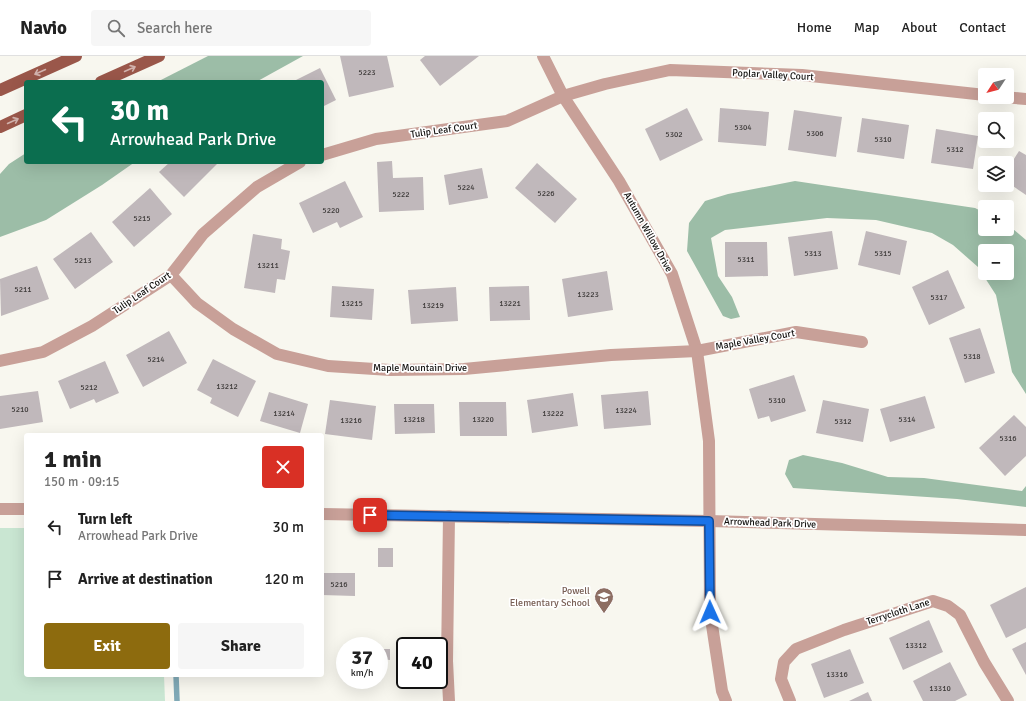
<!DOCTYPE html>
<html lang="en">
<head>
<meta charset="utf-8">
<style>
	body { margin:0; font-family:Signika,sans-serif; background:#f6f6f6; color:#222; height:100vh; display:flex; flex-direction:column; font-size:15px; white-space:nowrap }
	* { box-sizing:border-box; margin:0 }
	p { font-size:13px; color:#767676 }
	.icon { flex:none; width:22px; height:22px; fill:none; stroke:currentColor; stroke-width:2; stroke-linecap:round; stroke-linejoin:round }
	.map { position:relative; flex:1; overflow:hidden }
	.details { position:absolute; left:24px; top:377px; width:300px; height:244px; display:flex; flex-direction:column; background:#fff; border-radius:4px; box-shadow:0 4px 16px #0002 }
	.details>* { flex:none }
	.guide { position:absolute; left:24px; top:24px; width:300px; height:84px; border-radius:4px; box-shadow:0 4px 16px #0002; background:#0b6e4f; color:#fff; overflow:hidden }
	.needle { width:26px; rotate:234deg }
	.fabs { position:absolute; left:978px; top:12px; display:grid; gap:8px }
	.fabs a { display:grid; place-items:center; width:36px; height:36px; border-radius:4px; background:#fff; box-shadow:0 4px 16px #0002; font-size:20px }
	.speed { position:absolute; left:336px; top:581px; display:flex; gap:8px; font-size:20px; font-weight:700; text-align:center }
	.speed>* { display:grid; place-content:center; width:52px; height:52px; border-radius:50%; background:#fff; box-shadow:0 4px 16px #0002; line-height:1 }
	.speed small { font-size:10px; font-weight:400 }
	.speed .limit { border:2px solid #111; border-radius:6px; background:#fff; color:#111 }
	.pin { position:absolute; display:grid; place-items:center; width:34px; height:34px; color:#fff; margin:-17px; border-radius:8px; box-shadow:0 2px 6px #0006 }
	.me { position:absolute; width:44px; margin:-22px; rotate:359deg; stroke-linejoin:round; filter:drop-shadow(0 0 3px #0008) }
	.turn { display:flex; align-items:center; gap:14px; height:84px; padding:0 20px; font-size:18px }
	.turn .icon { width:52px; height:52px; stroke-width:2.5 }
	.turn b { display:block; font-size:28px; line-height:34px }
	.round { display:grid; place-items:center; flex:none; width:42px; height:42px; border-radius:4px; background:#f6f6f6 }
	.overview { display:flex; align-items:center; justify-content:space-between; height:68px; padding:0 20px }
	h1 { font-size:24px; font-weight:700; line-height:30px }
	.cta { display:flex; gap:8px; margin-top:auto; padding:8px 20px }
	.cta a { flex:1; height:46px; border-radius:4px; background:#8d6b0e; color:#fff; font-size:16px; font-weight:700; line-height:46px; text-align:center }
	.cta a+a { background:#f6f6f6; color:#222 }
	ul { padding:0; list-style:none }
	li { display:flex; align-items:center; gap:12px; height:52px; padding:0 20px }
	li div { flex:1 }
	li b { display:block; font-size:15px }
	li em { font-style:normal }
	header { display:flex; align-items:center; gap:24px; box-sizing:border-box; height:56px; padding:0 20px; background:#fff; border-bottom:1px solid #e0e0e0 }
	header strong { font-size:19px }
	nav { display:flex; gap:22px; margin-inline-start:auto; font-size:14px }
	.search { width:280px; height:36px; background:#f6f6f6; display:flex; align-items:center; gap:10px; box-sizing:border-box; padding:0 14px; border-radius:4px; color:#767676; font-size:15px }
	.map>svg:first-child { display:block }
</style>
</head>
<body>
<header>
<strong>Navio</strong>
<div class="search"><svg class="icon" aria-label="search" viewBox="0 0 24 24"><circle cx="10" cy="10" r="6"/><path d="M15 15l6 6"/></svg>Search here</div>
<nav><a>Home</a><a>Map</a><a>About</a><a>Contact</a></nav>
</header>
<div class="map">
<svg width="1026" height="645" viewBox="0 0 1026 645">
	<rect width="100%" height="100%" fill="#f8f7ef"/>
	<path fill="#c9e6d2" d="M0,472H26V619H164L165,645H0Z"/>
	<g fill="#9cbda7" fill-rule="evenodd">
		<path d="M208,0H303L256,26H157Z"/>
		<path d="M26,97V106H135L102,129L46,164L0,181V118L9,108Z"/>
		<path d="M795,125L975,152L985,157V173H1007V168L1026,184V338L1012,316L996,239L978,211L953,189L932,177L876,164L827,162L725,174L711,182L718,220L732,241L740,261L731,263L723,260L687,195L689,167L705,145L728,138ZM985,195H1007V217H985Z"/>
		<path d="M803,399L842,407L888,421L924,422L1022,435L1026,430V451L957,443L793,432L785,418L789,404Z"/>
	</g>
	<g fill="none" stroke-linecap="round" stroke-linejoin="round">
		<path stroke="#80a9b6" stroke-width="5.5" d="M176,619L177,645"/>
	</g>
	<g fill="#c0b8bb">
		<path d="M340,0H387L394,31L349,41Z"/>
		<path d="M425,0H479L440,30L420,4Z"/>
		<path d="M320,12L336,44L322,51V26H292Z"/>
		<path d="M687,52L703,84L660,105L645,73Z"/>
		<path d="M720,52L769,56L766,90L718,86Z"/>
		<path d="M794,54L842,61L836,101L788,94Z"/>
		<path d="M862,62L909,69L904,103L857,96Z"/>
		<path d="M936,73L978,80L973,113L931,107Z"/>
		<path d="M1019,95L1026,99V139L1007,126V114Z"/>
		<path d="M392,105L393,122L423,121L424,154L379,156L377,106Z"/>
		<path d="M170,106H216L217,108L184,141L159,116Z"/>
		<path d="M537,107L577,143L555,167L515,132Z"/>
		<path d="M482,112L488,142L449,149L444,119Z"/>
		<path d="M345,125L363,161L340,172L337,166L313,177L299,147Z"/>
		<path d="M150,132L172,158L134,191L112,166Z"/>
		<path d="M832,175L838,213L794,220L788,181Z"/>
		<path d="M866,175L907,185L900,219L858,209Z"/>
		<path d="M91,176L113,206L75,233L53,203Z"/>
		<path d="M253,178L282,183L281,193L290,195L285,224L277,223L275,237L244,232Z"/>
		<path d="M725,186H767L768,220L725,221Z"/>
		<path d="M37,210L49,243L1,260L0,223Z"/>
		<path d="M948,214L965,252L929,269L912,231Z"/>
		<path d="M607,215L613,254L568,261L562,223Z"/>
		<path d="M332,230L374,233L372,264L330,261Z"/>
		<path d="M529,230L530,264L490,265L489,231Z"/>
		<path d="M456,231L458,265L411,268L408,234Z"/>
		<path d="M980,272L995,317L965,327L949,282Z"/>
		<path d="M169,275L187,307L143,331L126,299Z"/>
		<path d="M213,303L256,325L238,361L210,347L212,342L197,334Z"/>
		<path d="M105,305L119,337L96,347L94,343L70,353L58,325Z"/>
		<path d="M794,319L806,355L771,366L769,360L758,363L749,333Z"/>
		<path d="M38,335L43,366L0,373V340Z"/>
		<path d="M648,335L651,369L604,373L601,339Z"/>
		<path d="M269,336L308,348L300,377L260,365Z"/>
		<path d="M573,337L578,370L532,377L527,344Z"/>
		<path d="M925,340L935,372L890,386L880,353Z"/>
		<path d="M330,344L376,350L372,384L325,378Z"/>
		<path d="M823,344L869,353L863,386L816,377Z"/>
		<path d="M459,346H506L507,380H460Z"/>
		<path d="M394,348H434L435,377L395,378Z"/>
		<path d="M1014,359L1026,371V400L1005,420L979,392Z"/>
		<rect x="378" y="492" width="15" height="19"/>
		<path d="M322,517H355V540L322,539Z"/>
		<path d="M1026,531V572L1006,582L990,549Z"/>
		<path d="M929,564L943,596L903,614L889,582Z"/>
		<path d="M1026,586V619L1012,593Z"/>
		<path d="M382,593H390V604L382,603Z"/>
		<path d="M850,593L864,627L824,642L811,608Z"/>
		<path d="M950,606L967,639L955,645H923L913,625Z"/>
		<path d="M868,636L872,645H849Z"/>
	</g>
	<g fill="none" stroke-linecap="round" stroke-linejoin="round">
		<g stroke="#c8a098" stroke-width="12">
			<path d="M543,0L563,40L619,125L672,218L697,295L709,385L710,556L722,635L726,645"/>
			<path d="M1003,41L1026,43"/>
			<path d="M322,99L376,83L507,65L563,40L605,28L670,14L802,19L985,39"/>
			<path d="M171,219L197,247L233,273L277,298L328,310L390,314L464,313L611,299L697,295L796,276L862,286"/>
			<path d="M0,305L43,296L92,270L171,219L203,178L257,131L300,106"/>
			<path d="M0,453H26"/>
			<path d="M322,458L709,465L1026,474"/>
			<path d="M449,645L447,605L449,460"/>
			<path d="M790,645L781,623L784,606L796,593L844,574L933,545L948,550L960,559L984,606L1008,645"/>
		</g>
		<g stroke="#9a574a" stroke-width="12">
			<path d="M101,26L159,0"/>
			<path d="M0,34L76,0"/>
			<path d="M0,71L26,59"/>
		</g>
	</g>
	<defs><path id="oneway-shaft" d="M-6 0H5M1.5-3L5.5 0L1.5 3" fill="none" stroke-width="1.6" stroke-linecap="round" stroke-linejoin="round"/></defs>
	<g stroke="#d2b3ae">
		<use href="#oneway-shaft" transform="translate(130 13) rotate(-24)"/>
		<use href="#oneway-shaft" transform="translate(40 16) rotate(156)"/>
		<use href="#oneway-shaft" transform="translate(13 65) rotate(-24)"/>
	</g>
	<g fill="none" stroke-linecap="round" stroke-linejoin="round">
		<g stroke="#114b97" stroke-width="10">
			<path id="route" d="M370,459L709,465L710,556"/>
		</g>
		<use href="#route" stroke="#1a73e8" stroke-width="7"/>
	</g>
	<defs>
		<g id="school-pin" transform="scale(1)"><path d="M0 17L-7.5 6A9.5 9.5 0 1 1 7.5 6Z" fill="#8d6e63" stroke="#fff"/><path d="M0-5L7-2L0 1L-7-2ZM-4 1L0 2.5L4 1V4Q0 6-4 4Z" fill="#fff"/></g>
	</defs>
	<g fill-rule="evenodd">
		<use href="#school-pin" x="604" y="541"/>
	</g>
	<g text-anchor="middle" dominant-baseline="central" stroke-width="3.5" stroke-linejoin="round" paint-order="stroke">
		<g font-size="8" fill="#3e3b3a">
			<text x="367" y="16">5223</text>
			<text x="743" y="71">5304</text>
			<text x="815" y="77">5306</text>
			<text x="674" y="78">5302</text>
			<text x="883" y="83">5310</text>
			<text x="955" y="93">5312</text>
			<text x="466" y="131">5224</text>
			<text x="546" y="137">5226</text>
			<text x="401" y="138">5222</text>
			<text x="331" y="154">5220</text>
			<text x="142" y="162">5215</text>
			<text x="813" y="197">5313</text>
			<text x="883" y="197">5315</text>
			<text x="746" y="203">5311</text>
			<text x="83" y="204">5213</text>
			<text x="268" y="209">13211</text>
			<text x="23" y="233">5211</text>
			<text x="588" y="238">13223</text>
			<text x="939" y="241">5317</text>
			<text x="352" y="247">13215</text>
			<text x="510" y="247">13221</text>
			<text x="433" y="249">13219</text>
			<text x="972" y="300">5318</text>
			<text x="156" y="303">5214</text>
			<text x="227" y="330">13212</text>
			<text x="89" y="331">5212</text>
			<text x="777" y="344">5310</text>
			<text x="20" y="353">5210</text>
			<text x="626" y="354">13224</text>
			<text x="284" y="357">13214</text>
			<text x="553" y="357">13222</text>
			<text x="414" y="363">13218</text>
			<text x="483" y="363">13220</text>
			<text x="907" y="363">5314</text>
			<text x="351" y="364">13216</text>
			<text x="843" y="365">5312</text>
			<text x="1008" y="382">5316</text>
			<text x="339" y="528">5216</text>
			<text x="916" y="589">13312</text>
			<text x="837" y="618">13316</text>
			<text x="940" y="632">13310</text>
		</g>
		<g font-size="10" fill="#12110f" stroke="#fff">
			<text transform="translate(773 19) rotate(3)">Poplar Valley Court</text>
			<text transform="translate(444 74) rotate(-8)">Tulip Leaf Court</text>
			<text transform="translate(648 176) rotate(61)">Autumn Willow Drive</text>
			<text transform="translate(142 237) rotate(-34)">Tulip Leaf Court</text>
			<text transform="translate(755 284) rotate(-10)">Maple Valley Court</text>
			<text x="420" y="312">Maple Mountain Drive</text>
			<text transform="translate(770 467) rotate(2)">Arrowhead Park Drive</text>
			<text transform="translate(898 556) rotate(-18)">Terrycloth Lane</text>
		</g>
		<g font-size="10" fill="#785e54" stroke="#fff" text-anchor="end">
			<text x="590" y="535">Powell<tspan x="590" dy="12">Elementary School</tspan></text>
		</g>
	</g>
</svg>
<div class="fabs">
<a><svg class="needle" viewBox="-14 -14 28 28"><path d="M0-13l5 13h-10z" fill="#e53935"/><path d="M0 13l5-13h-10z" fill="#767676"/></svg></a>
<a><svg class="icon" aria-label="search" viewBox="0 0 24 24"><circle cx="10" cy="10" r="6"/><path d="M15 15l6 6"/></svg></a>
<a><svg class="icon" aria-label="layers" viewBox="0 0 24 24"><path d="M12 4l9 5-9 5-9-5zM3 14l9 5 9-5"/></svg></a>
<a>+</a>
<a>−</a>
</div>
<div class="speed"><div>37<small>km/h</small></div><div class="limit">40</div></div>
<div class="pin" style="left:370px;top:459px;background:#d93025"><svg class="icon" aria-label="arrive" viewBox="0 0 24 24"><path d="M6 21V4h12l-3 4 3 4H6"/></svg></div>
<svg class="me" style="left:710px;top:556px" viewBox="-20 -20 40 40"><path d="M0-17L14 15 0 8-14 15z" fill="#1a73e8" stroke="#fff" stroke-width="4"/></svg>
<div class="guide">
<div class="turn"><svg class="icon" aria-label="left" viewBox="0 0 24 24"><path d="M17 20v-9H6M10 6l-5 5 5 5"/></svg><div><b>30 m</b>Arrowhead Park Drive</div></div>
</div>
<section class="details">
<div class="overview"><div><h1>1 min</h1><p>150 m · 09:15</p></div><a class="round" style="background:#d93025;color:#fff"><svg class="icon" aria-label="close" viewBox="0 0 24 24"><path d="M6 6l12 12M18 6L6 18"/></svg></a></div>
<ul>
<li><svg class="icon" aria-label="left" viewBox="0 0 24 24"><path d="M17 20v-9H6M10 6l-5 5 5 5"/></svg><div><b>Turn left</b><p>Arrowhead Park Drive</p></div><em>30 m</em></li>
<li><svg class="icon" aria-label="arrive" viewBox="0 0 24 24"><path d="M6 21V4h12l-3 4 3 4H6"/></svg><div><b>Arrive at destination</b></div><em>120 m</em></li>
</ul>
<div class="cta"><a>Exit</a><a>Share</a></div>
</section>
</div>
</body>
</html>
